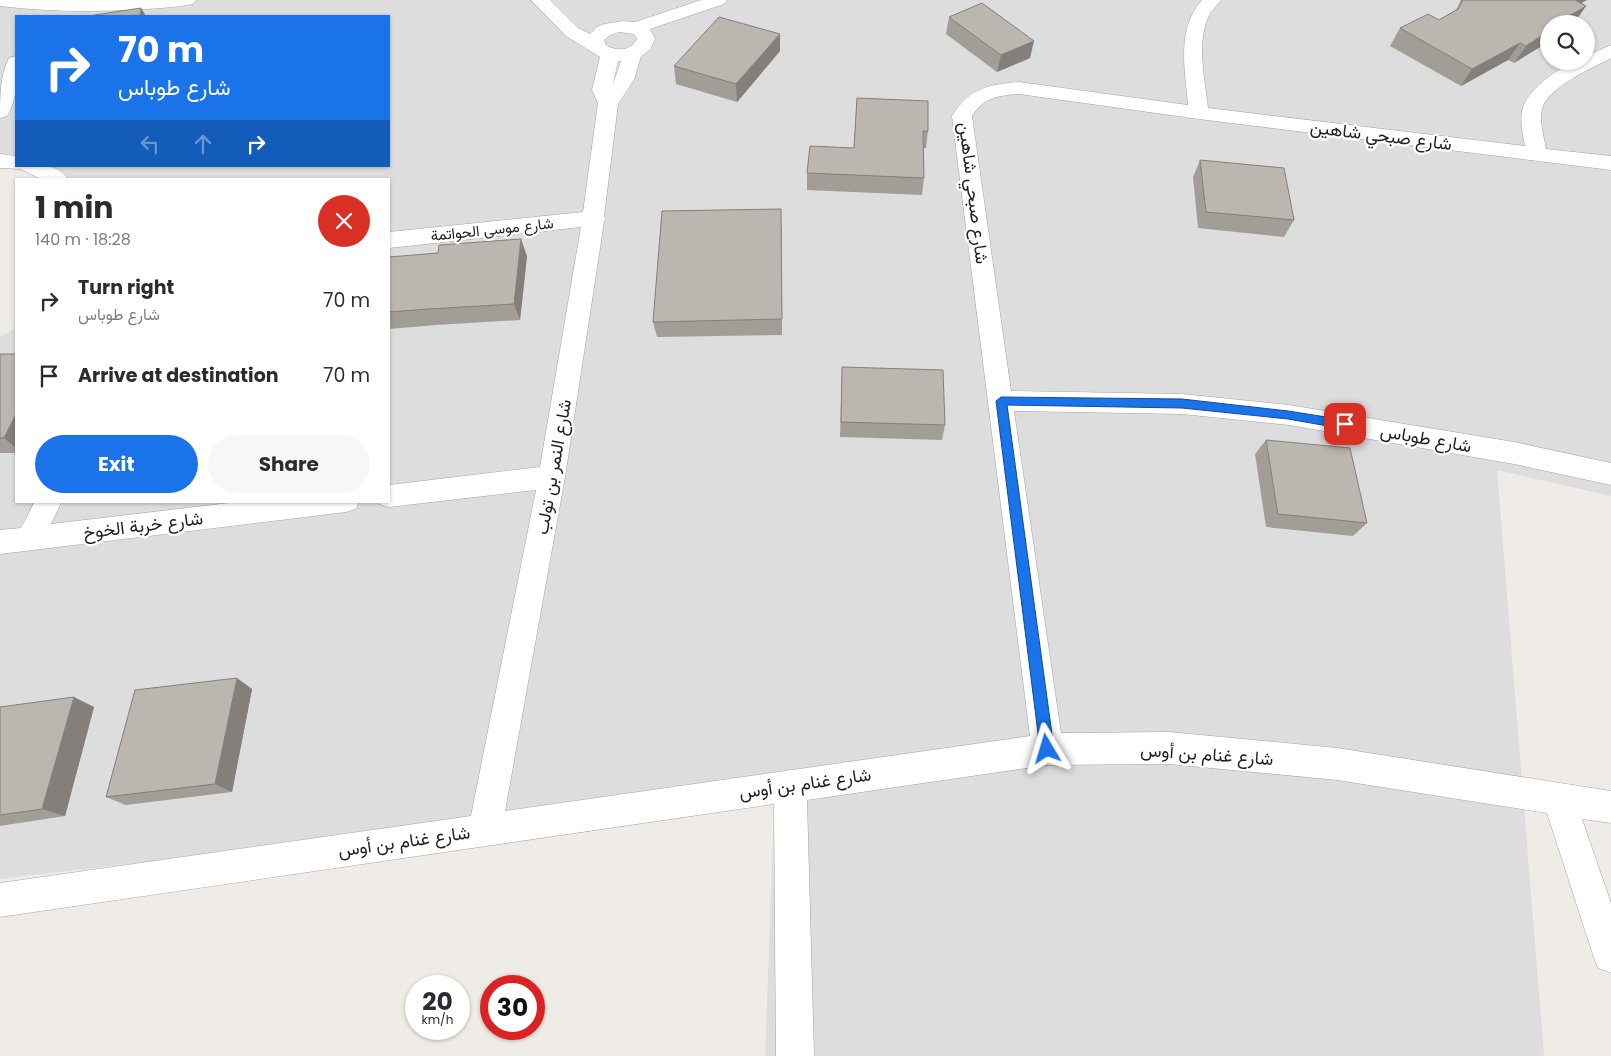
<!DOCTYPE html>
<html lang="en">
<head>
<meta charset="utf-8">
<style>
	body { margin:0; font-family:Poppins,Vazirmatn,sans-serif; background:#f7f7f7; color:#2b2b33; height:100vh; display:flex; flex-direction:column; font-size:19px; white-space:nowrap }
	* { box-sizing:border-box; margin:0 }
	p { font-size:16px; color:#7c7c81 }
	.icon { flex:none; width:28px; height:28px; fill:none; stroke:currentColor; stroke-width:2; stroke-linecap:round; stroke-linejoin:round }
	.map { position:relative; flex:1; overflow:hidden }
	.details { position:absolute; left:15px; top:178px; width:375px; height:325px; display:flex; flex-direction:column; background:#fff; border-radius:0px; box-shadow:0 1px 4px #0004 }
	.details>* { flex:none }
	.hud { position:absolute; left:15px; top:15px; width:375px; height:152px; border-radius:0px; box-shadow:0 1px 4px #0004; background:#1a73e8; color:#fff; overflow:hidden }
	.tools { position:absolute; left:1540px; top:15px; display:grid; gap:10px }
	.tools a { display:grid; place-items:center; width:55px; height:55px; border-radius:50%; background:#fff; box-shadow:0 1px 4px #0004; font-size:25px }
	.speed { position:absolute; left:405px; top:975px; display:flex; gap:10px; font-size:25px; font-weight:700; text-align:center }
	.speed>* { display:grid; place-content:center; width:65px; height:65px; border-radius:50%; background:#fff; box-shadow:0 1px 4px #0004; line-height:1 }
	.speed small { font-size:12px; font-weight:400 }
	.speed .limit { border:8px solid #d22; background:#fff; color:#111 }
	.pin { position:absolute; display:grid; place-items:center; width:42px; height:42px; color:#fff; margin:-21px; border-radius:10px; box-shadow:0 2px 8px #0006 }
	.me { position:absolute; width:55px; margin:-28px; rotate:353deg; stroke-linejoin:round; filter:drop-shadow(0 0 4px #0008) }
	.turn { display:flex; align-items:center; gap:18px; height:105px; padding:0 20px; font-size:22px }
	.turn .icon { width:65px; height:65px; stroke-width:2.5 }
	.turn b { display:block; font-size:35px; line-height:42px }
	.lanes { display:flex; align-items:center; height:48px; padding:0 20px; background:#0003; justify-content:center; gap:25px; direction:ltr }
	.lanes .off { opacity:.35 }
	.round { display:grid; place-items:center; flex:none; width:52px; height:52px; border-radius:26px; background:#f7f7f7 }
	.summary { display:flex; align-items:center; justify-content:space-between; height:85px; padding:0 20px }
	h1 { font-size:30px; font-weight:700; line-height:38px }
	.primary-button { display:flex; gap:10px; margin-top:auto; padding:10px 20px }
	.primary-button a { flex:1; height:58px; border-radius:30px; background:#1a73e8; color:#fff; font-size:20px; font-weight:700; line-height:58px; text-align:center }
	.primary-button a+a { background:#f7f7f7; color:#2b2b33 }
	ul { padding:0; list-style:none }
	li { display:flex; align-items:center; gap:15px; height:75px; padding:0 20px }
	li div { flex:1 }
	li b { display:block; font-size:19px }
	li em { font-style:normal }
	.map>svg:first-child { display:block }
</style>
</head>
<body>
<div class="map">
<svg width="1611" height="1056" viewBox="0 0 1611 1056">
	<rect width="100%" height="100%" fill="#efece7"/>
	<path fill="#ddd" fill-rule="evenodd" d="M0,0H1611V496L1497,470L1544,1056H765L775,788L0,879V337L16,328V501H389V179H51L21,166H389V16H16V164L0,157ZM1549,24H1586V61H1549Z"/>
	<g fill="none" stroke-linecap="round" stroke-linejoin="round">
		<g stroke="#a3a3a3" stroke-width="1">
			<g id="minor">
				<path d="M0,0H196L193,4C178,7 162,8 147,9C98,12 49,12 0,6Z"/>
				<path d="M531,0H550L578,28L590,34L597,27L604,24L623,21L635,22L701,0H727L724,4L650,29L655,39L650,50L641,56L634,80L618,104L604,216L606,218L604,222L565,477L505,811L1030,736L952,116C970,88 987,85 1019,82L1188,105C1185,70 1176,29 1202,0H1221C1218,4 1214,8 1211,12C1195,39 1205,79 1208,108L1525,146C1523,135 1520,123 1522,111C1526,89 1565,61 1586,61V56L1611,45V58C1592,68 1547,88 1542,109C1539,122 1544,136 1546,149L1611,156V170L1199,119L1019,94C999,95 983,98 972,116L1011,391L1182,394L1289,405L1514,442L1611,463V485L1514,464L1289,425L1182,414L1014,411L1061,733L1169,732L1337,748L1611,791V823L1582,819L1611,903V973L1598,968L1593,955L1547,813L1337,780L1169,764L1047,765L807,800L814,1056H776L774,804L0,917V883L471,816L536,490L389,507L379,504L378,501H389V485L540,467L581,227L389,248V232L583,212L598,103L592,90L600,57L566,36ZM619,32L634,34L637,39C631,51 616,52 606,45L604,40L610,35ZM618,61H621L613,84Z"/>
				<path d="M16,56C17,76 18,99 7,116L0,118C0,98 0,75 9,58Z"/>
				<path d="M0,154L16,156V166C34,166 58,162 68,179H41L20,169L0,168Z"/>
				<path d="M35,501H62L51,524L246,501H359L356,509L346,512L0,554V530L21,528Z"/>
			</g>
		</g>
		<use href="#minor" fill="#fff" fill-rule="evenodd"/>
	</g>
	<g fill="#a29d97">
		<path d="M1461,0H1587L1581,3L1586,6L1574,23L1549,24V38L1544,41L1540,47L1514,63L1508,60L1461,86L1390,46L1400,28L1439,20L1456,10Z"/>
		<path d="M949,17L1030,58L997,72L946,34Z"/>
		<path d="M780,34V51L737,102L676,84L674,66Z"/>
		<path d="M857,98L928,131L926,148H923L924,178L922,195L807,190V173L854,148Z"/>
		<path d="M1200,160L1294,220L1284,237L1198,228L1193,177Z"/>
		<path d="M782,226V335L657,337L653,322Z"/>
		<path d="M527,256L520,320L436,325L389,329V257Z"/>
		<rect x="0" y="354" width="16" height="99"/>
		<path d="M842,367L945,425L942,440L840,437Z"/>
		<path d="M1266,440L1367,523L1353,536L1266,527L1255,454Z"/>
		<path d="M252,689L232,792L126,805L106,797Z"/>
		<path d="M0,707H94L65,816L0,826Z"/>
	</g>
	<g fill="#847f7b">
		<path d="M1569,0H1587L1558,15Z"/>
		<path d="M1586,6L1574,23L1572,24H1556Z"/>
		<path d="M141,8L146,16H140Z"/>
		<path d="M1549,29V38L1544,41L1540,47L1514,63L1526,46Z"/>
		<path d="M780,34V51L737,102L736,84Z"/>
		<path d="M1034,41L1030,58L997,72L1001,55Z"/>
		<path d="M1520,43L1508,60L1461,86L1472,69Z"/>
		<path d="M521,239L527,256L520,320L514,304Z"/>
		<path d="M16,414V448L4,438Z"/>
		<path d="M237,678L252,689L232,792L215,784Z"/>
		<path d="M74,697L94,707L65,816L42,809Z"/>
	</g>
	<g fill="#bcb6b0" stroke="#847f7b">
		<path d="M1463,0H1575L1586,6L1556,24H1549V31L1526,46L1520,43L1472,69L1400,28L1428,14L1439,20L1458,9Z"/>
		<path d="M982,3L1034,41L1001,55L949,17Z"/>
		<path d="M141,8L140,16H88Z"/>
		<path d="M719,17L780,34L736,84L674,66Z"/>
		<path d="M857,98L928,101V131H923L924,178L807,173L810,146L854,148Z"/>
		<path d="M1200,160L1284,168L1294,220L1206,212Z"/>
		<path d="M781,209L782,319L653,322L662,211Z"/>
		<path d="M521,239L514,304L428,309L389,312V257L438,253L439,245Z"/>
		<path d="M0,354H16V414L4,438H0Z"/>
		<path d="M842,367L943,370L945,425L841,422Z"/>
		<path d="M1266,440L1350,448L1367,523L1278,514Z"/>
		<path d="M237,678L215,784L106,797L135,690Z"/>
		<path d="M74,697L42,809L0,815V707Z"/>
	</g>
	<path fill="#1a73e8" stroke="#114b97" d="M1001,397L1182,399L1288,411L1345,420L1350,424L1345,429L1288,419L1182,408L1007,405L1054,749L1052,753L1047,755L1042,753L1040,749L996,401Z"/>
	<g text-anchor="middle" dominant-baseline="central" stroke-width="4.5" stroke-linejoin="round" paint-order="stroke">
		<g font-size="15" fill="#1f1f1f" stroke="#fff">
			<text transform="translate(492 229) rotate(-6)">شارع موسى الحواتمة</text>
		</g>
		<g font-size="18" fill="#1f1f1f" stroke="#fff">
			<text transform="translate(1381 135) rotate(7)">شارع صبحي شاهين</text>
			<text transform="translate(974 193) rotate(83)">شارع صبحي شاهين</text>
			<text transform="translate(1426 438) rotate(10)">شارع طوباس</text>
			<text transform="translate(553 467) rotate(-80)">شارع النمر بن تولب</text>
			<text transform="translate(143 525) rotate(-7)">شارع خربة الخوخ</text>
			<text transform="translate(1207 754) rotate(4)">شارع غنام بن أوس</text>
			<text transform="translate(805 783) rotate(-8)">شارع غنام بن أوس</text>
			<text transform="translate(404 841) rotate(-8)">شارع غنام بن أوس</text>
		</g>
	</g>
</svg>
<div class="tools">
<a><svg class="icon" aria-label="search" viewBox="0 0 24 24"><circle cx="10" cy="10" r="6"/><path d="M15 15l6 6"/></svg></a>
</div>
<div class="speed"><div>20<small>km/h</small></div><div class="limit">30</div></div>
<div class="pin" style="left:1345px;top:424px;background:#d93025"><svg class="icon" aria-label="arrive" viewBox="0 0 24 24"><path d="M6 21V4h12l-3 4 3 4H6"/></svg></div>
<svg class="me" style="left:1047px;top:749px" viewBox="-20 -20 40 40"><path d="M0-17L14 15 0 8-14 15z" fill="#1a73e8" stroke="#fff" stroke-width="4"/></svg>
<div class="hud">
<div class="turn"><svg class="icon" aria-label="right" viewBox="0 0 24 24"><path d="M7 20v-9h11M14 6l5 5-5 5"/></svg><div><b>70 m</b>شارع طوباس</div></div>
<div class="lanes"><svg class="icon off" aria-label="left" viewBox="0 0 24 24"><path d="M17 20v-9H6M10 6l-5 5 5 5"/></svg><svg class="icon off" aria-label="ahead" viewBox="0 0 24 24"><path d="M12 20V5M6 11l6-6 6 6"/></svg><svg class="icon" aria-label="right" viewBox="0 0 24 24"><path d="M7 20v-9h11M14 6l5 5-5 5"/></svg></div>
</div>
<section class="details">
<div class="summary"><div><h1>1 min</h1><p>140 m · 18:28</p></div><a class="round" style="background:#d93025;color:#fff"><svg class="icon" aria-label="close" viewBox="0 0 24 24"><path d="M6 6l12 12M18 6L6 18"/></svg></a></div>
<ul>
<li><svg class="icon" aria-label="right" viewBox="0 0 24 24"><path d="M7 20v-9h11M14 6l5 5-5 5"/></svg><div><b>Turn right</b><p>شارع طوباس</p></div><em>70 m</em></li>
<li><svg class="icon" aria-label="arrive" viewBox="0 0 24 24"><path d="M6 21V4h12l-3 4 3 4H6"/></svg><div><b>Arrive at destination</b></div><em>70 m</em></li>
</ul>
<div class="primary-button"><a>Exit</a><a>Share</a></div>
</section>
</div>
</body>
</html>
